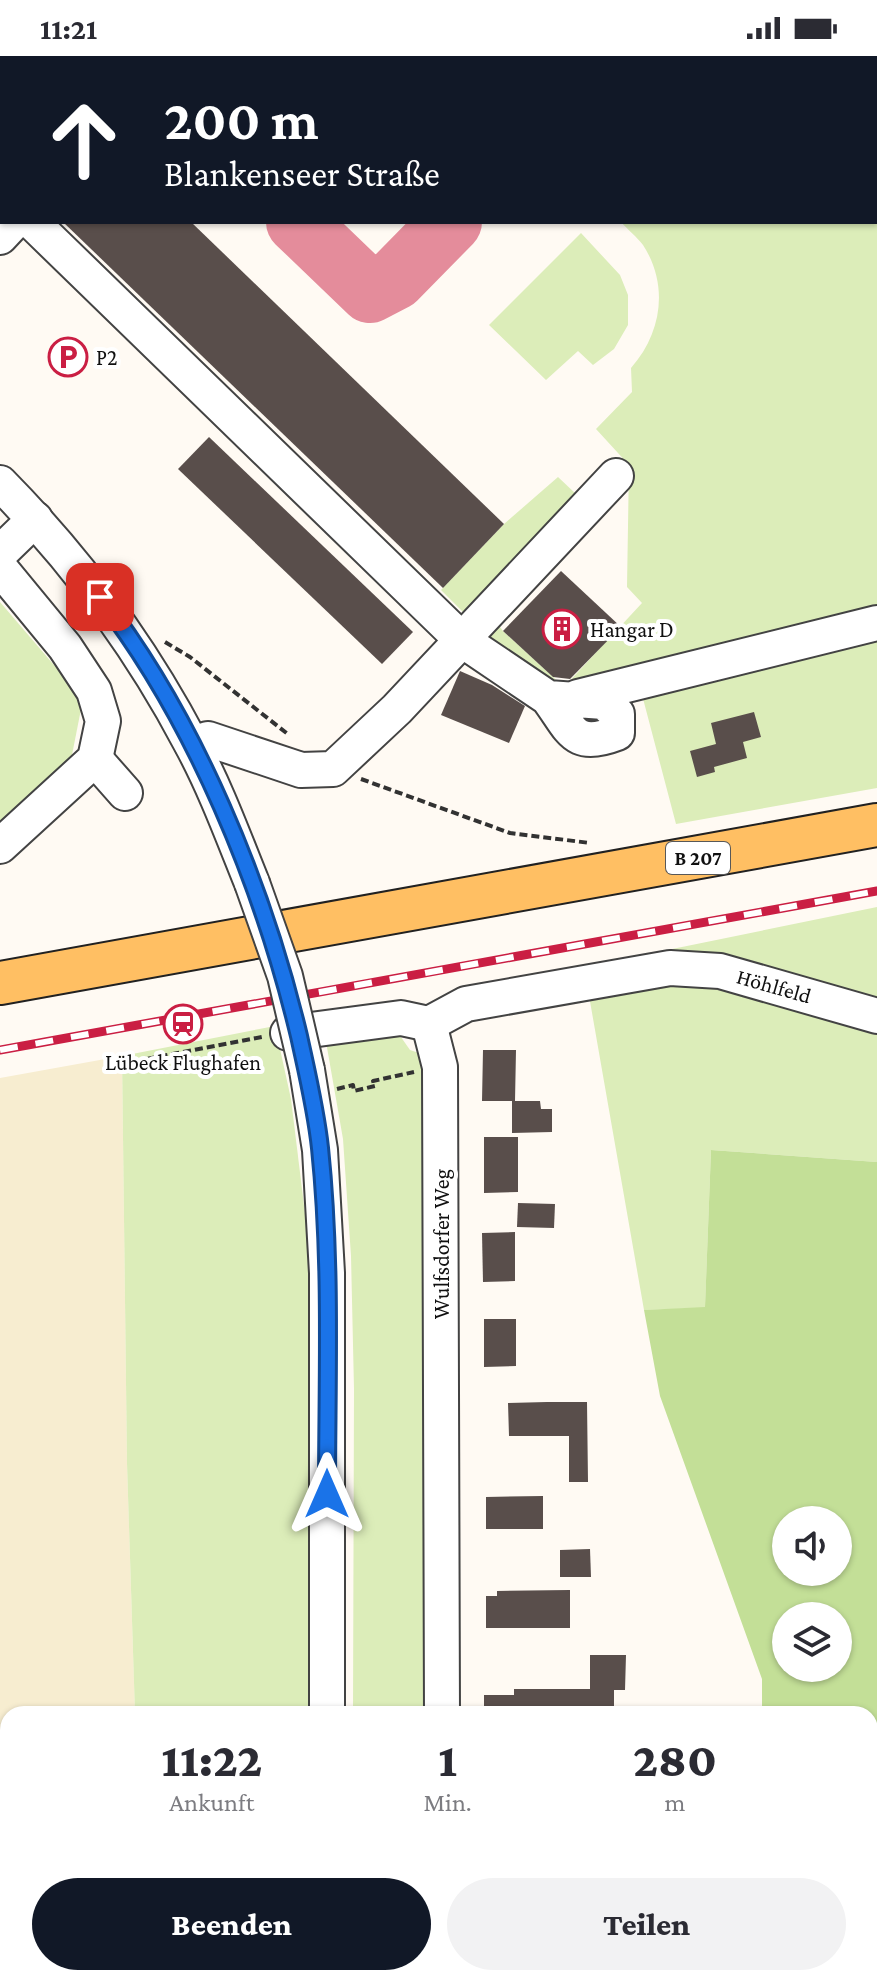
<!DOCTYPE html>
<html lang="de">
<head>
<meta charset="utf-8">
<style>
	body { margin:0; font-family:"Crimson Pro",serif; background:#f2f2f3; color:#2b2b33; height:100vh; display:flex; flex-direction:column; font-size:30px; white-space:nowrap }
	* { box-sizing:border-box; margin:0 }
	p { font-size:26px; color:#7c7c81 }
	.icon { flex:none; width:44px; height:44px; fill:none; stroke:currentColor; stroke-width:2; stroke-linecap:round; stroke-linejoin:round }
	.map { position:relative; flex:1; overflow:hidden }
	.panel { position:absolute; left:0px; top:1650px; width:878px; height:280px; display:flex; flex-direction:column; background:#fff; border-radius:24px 24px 0 0; box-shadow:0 2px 6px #0004 }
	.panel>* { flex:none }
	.top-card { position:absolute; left:0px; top:0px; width:878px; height:168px; box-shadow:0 2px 6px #0004; background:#111827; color:#fff; overflow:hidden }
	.buttons { position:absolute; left:772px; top:1450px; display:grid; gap:16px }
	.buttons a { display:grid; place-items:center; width:80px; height:80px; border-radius:50%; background:#fff; box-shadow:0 2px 6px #0004; font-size:40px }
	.pin { position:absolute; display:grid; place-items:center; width:68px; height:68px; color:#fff; margin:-34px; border-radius:16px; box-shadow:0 4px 12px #0006 }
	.me { position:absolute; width:88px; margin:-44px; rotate:0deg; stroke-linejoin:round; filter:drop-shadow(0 0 6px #0008) }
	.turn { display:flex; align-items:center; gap:28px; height:168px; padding:0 32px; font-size:36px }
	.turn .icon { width:104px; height:104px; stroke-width:2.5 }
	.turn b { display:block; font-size:56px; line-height:68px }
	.eta { display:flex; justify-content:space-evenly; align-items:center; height:136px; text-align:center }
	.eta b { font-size:48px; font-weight:800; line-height:56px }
	.action { display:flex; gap:16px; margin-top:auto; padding:16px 32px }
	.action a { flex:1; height:92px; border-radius:48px; background:#111827; color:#fff; font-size:32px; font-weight:800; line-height:92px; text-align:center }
	.action a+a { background:#f2f2f3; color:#2b2b33 }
	.status { display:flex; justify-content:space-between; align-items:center; height:56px; padding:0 40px; background:#fff; direction:ltr }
	.status svg { height:22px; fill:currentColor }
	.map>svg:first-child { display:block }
</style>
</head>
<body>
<div class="status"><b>11:21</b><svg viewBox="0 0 49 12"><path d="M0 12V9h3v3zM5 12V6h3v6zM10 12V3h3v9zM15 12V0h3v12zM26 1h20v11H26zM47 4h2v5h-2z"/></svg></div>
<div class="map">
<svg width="877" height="1930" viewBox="0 0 877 1930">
	<rect width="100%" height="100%" fill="#fffaf3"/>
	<g fill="#f7edd0">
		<path d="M122,1000L127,1408L135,1658H8V1922H324L327,1930H0V1022Z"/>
		<path d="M870,1828H877V1930H462V1922H870Z"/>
	</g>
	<g fill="#dcedb9">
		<path d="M877,65V732L676,768L641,635L561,634L489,588V578L497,567L503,575L564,631L642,547L627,531L629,409L596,373L632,336L631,312C662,277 669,229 643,189C637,181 628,174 621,166H876Z"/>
		<path d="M581,177L620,219L628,239V269L614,293L593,309L578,295L546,324L489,269Z"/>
		<path d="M558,421L576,438L468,561L441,534L504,468Z"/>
		<path d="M0,546L83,643L71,704L0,773Z"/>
		<path d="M877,851V1106L711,1094L705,1252L644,1254L584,911Z"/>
		<path d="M275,970L291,1043L314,1231L312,1658H135L127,1408L122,1000Z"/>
		<path d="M396,974L410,994L425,999L430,1658H353L354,1333L351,1200L343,1083L325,980Z"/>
	</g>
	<path fill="#c3df97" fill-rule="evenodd" d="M711,1094L877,1106V1828H870V1658H762V1623L660,1340L644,1254L705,1251ZM786,1464H838V1516H786ZM786,1560H838V1612H786Z"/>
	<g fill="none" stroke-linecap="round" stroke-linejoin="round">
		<g stroke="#e48c9b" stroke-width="62">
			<path d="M419,0L420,2"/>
			<path d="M876,24L877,23"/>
			<path d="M297,166L370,236L395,223L451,166"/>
		</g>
	</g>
	<g fill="#594e4b">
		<path d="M63,166H191L504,468L443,532Z"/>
		<path d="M209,381L413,576L382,608L178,413Z"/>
		<path d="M561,515L621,571L570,623L553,621L503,575Z"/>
		<path d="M460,615L492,629L525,650L509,687L441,659Z"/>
		<path d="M754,656L761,681L743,686L747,702L714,711L715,716L697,721L690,695L716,688L711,667Z"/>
		<path d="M483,994H516L515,1045H540L541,1053H552V1076L512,1077V1045H515H482Z"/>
		<path d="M484,1081H518V1136L484,1137Z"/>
		<path d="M518,1147L555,1148L554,1172L517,1171Z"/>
		<path d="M515,1176V1225L483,1226L482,1177Z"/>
		<path d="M484,1263H516V1310L484,1311Z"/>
		<path d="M547,1346H587L588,1426H569V1380H509L508,1347Z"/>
		<path d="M543,1440V1473H486V1441Z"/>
		<path d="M590,1493L591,1521H560V1494Z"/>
		<path d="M570,1534V1572H486V1540H497V1535Z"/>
		<path d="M590,1599H626L625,1634H614V1658H484V1639H514V1633H590Z"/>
	</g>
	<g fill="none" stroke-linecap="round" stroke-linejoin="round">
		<g stroke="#434343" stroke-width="38">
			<g id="minor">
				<path d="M32,166L462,584L548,642L604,646L617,658V677C573,694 572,674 548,642"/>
				<path d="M0,181L14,166"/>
				<path d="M0,427C76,504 140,590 191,687C215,731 233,780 252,827"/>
				<path d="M0,497L35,463"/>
				<path d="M0,512L65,591L94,635L103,665L95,703L0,790"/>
				<path d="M578,641L877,567"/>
				<path d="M192,688L208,683L301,714L333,713L397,653L616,420"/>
				<path d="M95,703L125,737"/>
				<path d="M429,968L440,1011L442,1658"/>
				<path d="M429,968L466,948L670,912L720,915L877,960"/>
				<path d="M288,977L401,962L429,968"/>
				<path d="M307,1014L320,1094L327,1217V1658"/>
				<path d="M339,1922L340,1930"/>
				<path d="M407,1930L416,1922"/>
			</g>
		</g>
		<g stroke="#212121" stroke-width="46">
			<path id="major" d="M0,927L877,769"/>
		</g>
		<g stroke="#323232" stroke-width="4" stroke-dasharray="8 4" stroke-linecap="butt">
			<path d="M165,586L190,601L289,679"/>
			<path d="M361,723L510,777L590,787"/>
			<path d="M136,1005L262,981"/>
			<path d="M337,1033L353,1029L354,1035L375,1030L373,1025L414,1016"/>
		</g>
		<use href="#minor" stroke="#fff" stroke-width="34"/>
		<use href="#major" stroke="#ffbf63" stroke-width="42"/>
		<g stroke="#ca1e43" stroke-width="9">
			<path id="rail" d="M0,994L877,835"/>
		</g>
		<use href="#rail" stroke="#fff" stroke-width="6" stroke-dasharray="18" stroke-linecap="butt"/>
		<g stroke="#434343" stroke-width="38" stroke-linecap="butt">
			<path id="minor-bridge" d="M252,827L285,920L307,1014"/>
		</g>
		<use href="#minor-bridge" stroke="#fff" stroke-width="34"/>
	</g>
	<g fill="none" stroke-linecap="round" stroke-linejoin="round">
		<g stroke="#114b97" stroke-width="20">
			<path id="route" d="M100,541C195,663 263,830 299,980C307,1017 316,1054 320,1092C332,1207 327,1323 327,1438"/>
		</g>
		<use href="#route" stroke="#1a73e8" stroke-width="14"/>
	</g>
	<defs>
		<g id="parking-ring" transform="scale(2)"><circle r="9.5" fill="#fff" stroke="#ca1e43" stroke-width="1.5"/><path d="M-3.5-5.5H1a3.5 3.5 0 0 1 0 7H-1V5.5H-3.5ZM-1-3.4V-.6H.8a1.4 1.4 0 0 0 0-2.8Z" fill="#ca1e43"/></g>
		<g id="building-ring" transform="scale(2)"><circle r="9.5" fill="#fff" stroke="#ca1e43" stroke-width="1.5"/><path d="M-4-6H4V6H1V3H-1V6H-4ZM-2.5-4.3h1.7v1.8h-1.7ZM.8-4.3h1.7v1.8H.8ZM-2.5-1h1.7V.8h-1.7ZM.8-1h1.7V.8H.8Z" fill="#ca1e43"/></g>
		<g id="station-ring" transform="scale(2)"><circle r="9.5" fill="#fff" stroke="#ca1e43" stroke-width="1.5"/><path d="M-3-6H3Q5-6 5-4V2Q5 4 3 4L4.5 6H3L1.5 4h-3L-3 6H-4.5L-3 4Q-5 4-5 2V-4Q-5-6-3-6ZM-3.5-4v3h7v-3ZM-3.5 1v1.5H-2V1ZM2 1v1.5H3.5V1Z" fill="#ca1e43"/></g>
	</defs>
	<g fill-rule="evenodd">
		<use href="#parking-ring" x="68" y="301"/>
		<use href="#building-ring" x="562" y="573"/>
		<use href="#station-ring" x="183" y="968"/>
	</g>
	<g text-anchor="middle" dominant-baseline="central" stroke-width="8" stroke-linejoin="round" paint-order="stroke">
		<rect fill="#fff" stroke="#585858" stroke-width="2" x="666" y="786" width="64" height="32" rx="6"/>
		<g font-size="20" font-weight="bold" fill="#101010">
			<text x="698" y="802">B 207</text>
		</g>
		<g font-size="22" fill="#101010" stroke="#fff" text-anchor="start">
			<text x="96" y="301">P2</text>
			<text x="590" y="573">Hangar D</text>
			<text x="183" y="1006" text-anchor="middle">Lübeck Flughafen</text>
		</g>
		<g font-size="22" fill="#101010" stroke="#fff">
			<text transform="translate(774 930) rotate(16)">Höhlfeld</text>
			<text transform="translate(441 1188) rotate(-90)">Wulfsdorfer Weg</text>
		</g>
	</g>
</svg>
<div class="buttons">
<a><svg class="icon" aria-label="sound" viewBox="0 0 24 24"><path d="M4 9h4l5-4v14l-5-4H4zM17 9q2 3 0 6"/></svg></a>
<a><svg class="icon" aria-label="layers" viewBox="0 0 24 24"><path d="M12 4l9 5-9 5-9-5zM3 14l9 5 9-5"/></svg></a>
</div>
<div class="pin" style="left:100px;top:541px;background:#d93025"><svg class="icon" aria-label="arrive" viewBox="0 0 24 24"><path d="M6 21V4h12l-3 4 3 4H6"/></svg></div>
<svg class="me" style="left:327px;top:1438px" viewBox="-20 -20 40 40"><path d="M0-17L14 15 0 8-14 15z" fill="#1a73e8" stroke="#fff" stroke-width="4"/></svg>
<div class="top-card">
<div class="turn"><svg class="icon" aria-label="ahead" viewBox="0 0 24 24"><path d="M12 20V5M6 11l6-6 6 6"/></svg><div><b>200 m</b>Blankenseer Straße</div></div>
</div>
<section class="panel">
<div class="eta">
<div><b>11:22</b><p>Ankunft</p></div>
<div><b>1</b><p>Min.</p></div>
<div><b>280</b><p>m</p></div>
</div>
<div class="action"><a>Beenden</a><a>Teilen</a></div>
</section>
</div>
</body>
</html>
